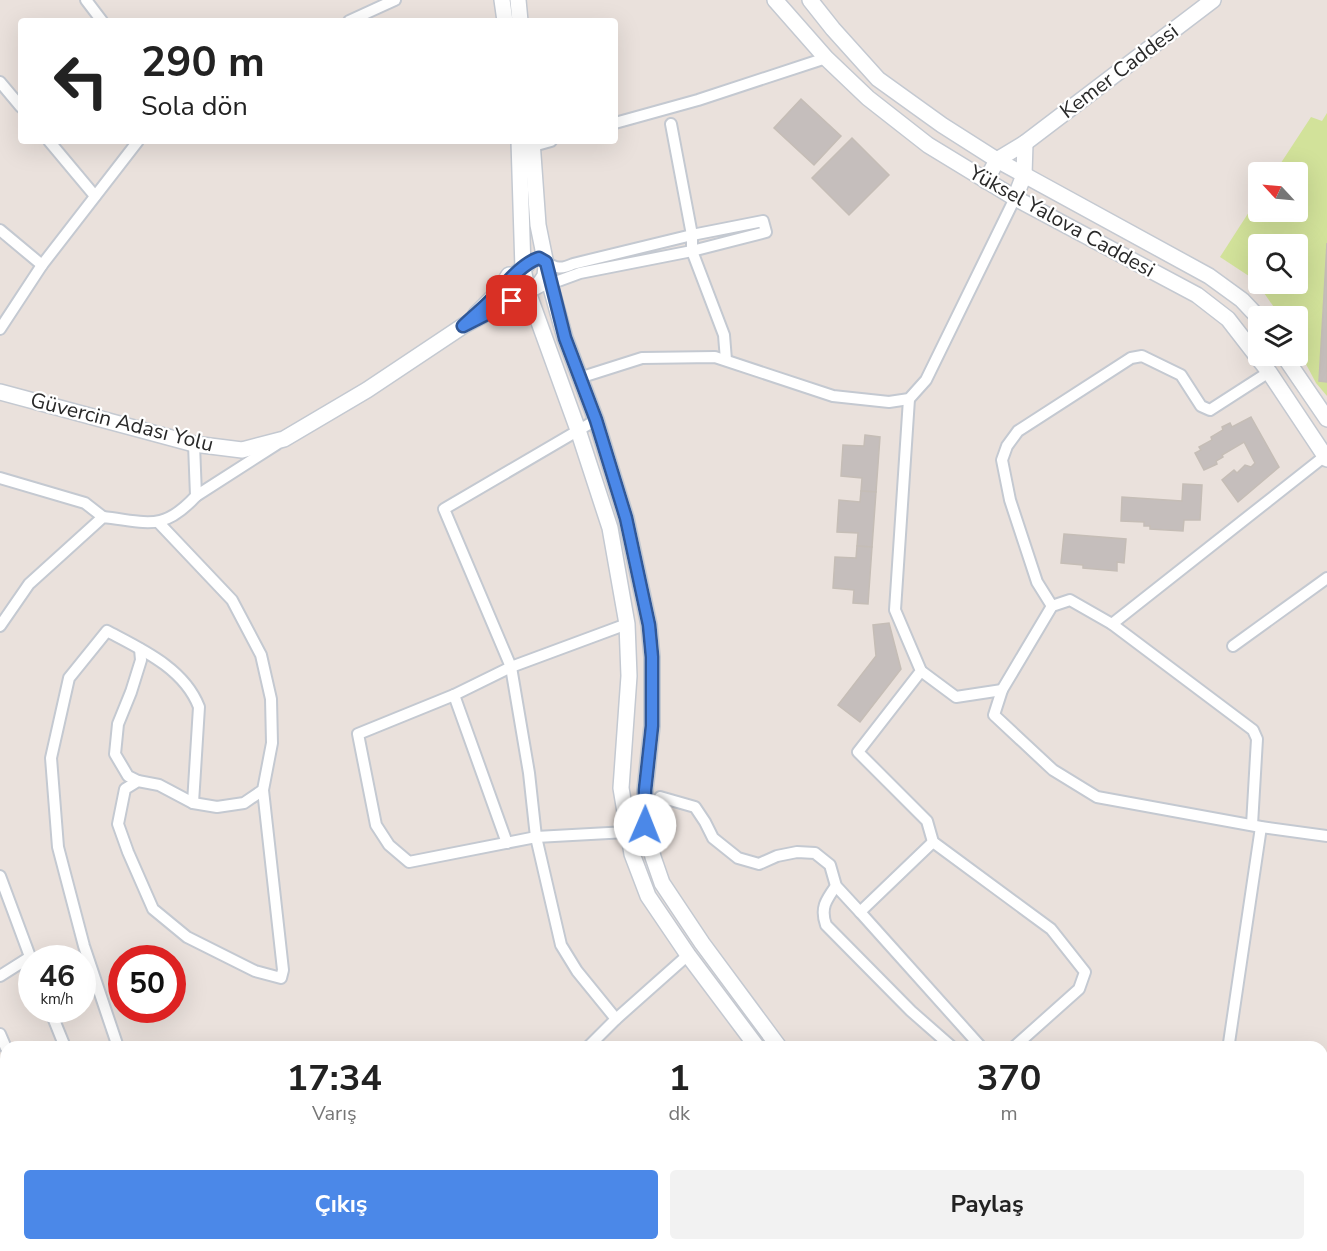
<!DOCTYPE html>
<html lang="tr">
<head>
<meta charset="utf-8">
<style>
	body { margin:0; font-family:"Nunito Sans",sans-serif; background:#f2f2f2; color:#222; height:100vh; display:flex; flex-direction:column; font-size:22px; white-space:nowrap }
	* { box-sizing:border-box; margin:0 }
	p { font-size:20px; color:#767676 }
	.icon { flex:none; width:33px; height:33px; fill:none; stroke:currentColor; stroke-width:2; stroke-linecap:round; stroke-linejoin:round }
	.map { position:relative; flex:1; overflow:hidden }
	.sheet { position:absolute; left:0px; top:1041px; width:1328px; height:210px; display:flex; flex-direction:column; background:#fff; border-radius:18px 18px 0 0; box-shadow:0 6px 24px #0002 }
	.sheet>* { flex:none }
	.hud { position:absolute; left:18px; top:18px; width:600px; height:126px; border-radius:6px; box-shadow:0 6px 24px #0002; background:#fff; color:#222; overflow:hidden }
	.needle { width:39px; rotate:296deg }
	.controls { position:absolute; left:1248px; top:162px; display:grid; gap:12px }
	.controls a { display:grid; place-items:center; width:60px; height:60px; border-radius:6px; background:#fff; box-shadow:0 6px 24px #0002; font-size:30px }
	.speed { position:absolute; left:18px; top:945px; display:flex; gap:12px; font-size:30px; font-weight:700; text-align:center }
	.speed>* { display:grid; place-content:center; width:78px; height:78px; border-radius:50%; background:#fff; box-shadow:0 6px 24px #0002; line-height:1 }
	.speed small { font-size:15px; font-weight:400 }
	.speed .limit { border:9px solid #d22; background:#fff; color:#111 }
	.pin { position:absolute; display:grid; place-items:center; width:51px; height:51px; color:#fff; margin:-26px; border-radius:12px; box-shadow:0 3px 9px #0006 }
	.me { position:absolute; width:66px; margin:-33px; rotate:1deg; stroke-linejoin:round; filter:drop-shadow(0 0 4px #0008) }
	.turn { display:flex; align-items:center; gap:21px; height:126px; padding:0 24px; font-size:27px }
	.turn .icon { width:78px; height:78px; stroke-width:2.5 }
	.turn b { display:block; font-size:42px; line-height:51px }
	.eta { display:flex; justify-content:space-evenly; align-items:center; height:102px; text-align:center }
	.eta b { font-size:36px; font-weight:700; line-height:42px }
	.cta { display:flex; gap:12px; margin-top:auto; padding:12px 24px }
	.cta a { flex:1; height:69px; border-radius:6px; background:#4b88e8; color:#fff; font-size:24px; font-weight:700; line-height:69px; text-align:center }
	.cta a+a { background:#f2f2f2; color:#222 }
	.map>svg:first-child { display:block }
</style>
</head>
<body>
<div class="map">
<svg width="1327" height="1251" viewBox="0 0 1327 1251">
	<defs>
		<pattern id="water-ripples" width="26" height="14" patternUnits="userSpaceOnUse" patternTransform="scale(1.5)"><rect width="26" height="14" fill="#78dce2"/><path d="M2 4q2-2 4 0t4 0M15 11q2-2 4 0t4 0" fill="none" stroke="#68bdc2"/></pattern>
	</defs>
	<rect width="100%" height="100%" fill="#eae1dc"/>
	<path fill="#d2e29a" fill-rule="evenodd" d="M1327,113V396L1316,383L1298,349V316H1280L1255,280L1220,257L1258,198V212H1298V172H1275L1311,117L1322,121ZM1258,244H1298V284H1258Z"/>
	<path fill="url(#water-ripples)" d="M0,1178L6,1189V1245H39L43,1251H0Z"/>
	<g fill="#c5bebc" stroke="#c5bdb6" stroke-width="1.5">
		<path d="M801,99L841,136L814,165L774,128Z"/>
		<path d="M852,138L889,175L849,215L812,178Z"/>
		<path d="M1327,243V382L1319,381Z"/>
		<path d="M1251,417L1279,467L1238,502L1222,480L1234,470L1237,473L1245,465L1251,467L1255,463L1244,442L1222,455L1223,457L1216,461L1217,464L1204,470L1195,453L1201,450L1199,447L1212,440L1211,437L1223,430L1222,427L1230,423L1232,427Z"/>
		<path d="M865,435L880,437L876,492L861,491L862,478L841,476L843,445L864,446Z"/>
		<path d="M1183,484L1202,485L1200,520H1184L1183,531L1150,529V526H1144V522L1121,521L1122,497L1182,501Z"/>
		<path d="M861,491L876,492L872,547L857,546L858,533L837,532L839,500L860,502Z"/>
		<path d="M1064,534L1126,539L1124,563L1117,562V571L1083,568V565L1061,563Z"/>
		<path d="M857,546L872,547L868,604L853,603L854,590L833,588L835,557L856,558Z"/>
		<path d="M889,623L901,669L860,722L838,705L876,656L873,625Z"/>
	</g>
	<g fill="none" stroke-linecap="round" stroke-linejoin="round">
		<g stroke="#c4c9d1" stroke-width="14">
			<g id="street">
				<path d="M86,0L102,21"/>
				<path d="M349,21L395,0"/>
				<path d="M0,82L21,107"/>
				<path d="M615,123L698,100L826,58"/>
				<path d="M671,124L692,235V251L724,335L726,360"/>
				<path d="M49,141L95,196"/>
				<path d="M533,146L551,141"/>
				<path d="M0,230L42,265"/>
				<path d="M546,262C556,269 562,269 573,264L692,235L763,221L766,232L692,251L580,273L550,284"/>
				<path d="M0,329L42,265L138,141"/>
				<path d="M579,378L642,358L715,357L833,396L889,402L909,399L926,380L1015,198"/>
				<path d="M909,399L895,610L921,671L858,752L927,821L933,842L1051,929L1085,972L1079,989L1014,1047"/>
				<path d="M596,420L444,509L511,667L529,773L536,837L561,945L577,971L616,1019"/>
				<path d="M1325,456L1112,624L1070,600L1052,606L1002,690L994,715L1053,770L1097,797L1261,827L1327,836"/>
				<path d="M0,478L85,503L103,517"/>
				<path d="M196,496L277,444"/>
				<path d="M159,523L232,600L261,655L271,699L272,743L263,790L283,970L281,978L255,971L187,937L153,909L128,852L118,824L125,789L138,781L159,785L193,803L217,807L244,803L263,790"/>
				<path d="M1052,606L1037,582L1010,500L1002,460L1007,446L1018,431L1131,358L1142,356L1181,375L1201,406L1210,410L1269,372"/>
				<path d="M1112,624L1253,730L1257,739L1252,825"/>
				<path d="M0,626L29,584L103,517C148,522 163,532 196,496L194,444"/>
				<path d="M1233,646L1327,578"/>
				<path d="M921,671L956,697L1002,690"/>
				<path d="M454,695L507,843"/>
				<path d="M138,781L128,776L115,754L118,724L131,692L141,660L140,649"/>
				<path d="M660,797L695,807L705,822L713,838L738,858L759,864L777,856L797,852L815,853L830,865L836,886L860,912L933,842"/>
				<path d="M627,832L536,837L409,862L389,845L376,825L358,734L454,695L511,667L627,624"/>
				<path d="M0,876L32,962"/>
				<path d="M836,886C826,900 820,908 826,925L911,1011L952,1047"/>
				<path d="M860,912L981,1047"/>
				<path d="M0,976L30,957"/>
				<path d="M50,1010L65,1047"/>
				<path d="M0,1034L6,1048"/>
				<path d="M118,1047L84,946L58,847L51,758L69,678L107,631C141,649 184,668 199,707L193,803"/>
				<path d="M588,1047L616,1019L688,955"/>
				<path d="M1232,1047L1229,1043L1261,827"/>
				<path d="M1322,1125L1327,1126"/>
				<path d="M1109,1245L1113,1251"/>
				<path d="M755,1251L763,1245"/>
				<path d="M1062,1251L1071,1245"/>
				<path d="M1314,1251L1327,1247"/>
			</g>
		</g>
		<g stroke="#c4c9d1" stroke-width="18">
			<g id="secondary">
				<path d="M502,0L505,21"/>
				<path d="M518,0L520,21"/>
				<path d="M775,0L826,58L868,98L928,145L1015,198L1197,295L1228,319L1269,372L1327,459"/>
				<path d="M810,0L833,29L878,79L942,125L997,160L1209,276L1242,300L1258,317"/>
				<path d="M519,141L523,269L528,292L578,430L610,528L627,624L629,676L621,788L632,854L648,896L688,955L757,1047"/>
				<path d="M532,141L538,225L550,284L565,338L596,420L626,518L649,625L652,657V726L645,790V825L653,857L662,883L702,943L779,1047"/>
				<path d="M986,181L997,160L1025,143L1213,0"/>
				<path d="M1015,198L1024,175L1025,143"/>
				<path d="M505,282L528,264"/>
				<path d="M476,314L499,291L509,275"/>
				<path d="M1284,356L1327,419"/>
				<path d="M0,392L194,444L242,450L284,439L367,390L463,326L539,285L545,276L546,265"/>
				<path d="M906,1245L909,1251"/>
				<path d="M923,1245L927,1251"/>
			</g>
		</g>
		<use href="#street" stroke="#fff" stroke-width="10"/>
		<use href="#secondary" stroke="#fff" stroke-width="15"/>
	</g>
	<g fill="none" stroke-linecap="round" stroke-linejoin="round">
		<g stroke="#315897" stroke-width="15">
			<path id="route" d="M512,301L463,326C471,318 480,311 488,303C502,289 520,264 539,258L546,262L565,338L596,420L626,518L649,625L652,657V726L645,790V825"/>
		</g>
		<use href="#route" stroke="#4b88e8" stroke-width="10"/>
	</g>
	<g text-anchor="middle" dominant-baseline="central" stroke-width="4.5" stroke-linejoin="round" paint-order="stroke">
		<g font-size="21" fill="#292929" stroke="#fff">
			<text transform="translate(1119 71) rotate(-37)">Kemer Caddesi</text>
			<text transform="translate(1062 221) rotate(29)">Yüksel Yalova Caddesi</text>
			<text transform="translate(122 422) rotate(14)">Güvercin Adası Yolu</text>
		</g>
	</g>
</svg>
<div class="controls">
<a><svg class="needle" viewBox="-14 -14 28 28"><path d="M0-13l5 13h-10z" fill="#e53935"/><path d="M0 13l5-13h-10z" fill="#767676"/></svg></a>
<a><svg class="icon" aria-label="search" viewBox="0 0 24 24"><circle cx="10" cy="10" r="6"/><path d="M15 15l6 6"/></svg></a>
<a><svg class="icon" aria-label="layers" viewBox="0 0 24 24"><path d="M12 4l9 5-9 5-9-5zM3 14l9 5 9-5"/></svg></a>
</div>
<div class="speed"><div>46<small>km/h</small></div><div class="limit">50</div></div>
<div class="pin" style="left:512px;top:301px;background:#d93025"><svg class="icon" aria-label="arrive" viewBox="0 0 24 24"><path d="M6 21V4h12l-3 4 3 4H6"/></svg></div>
<svg class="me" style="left:645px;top:825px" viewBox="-20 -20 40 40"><circle r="19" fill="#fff"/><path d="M0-13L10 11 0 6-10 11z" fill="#4b88e8"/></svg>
<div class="hud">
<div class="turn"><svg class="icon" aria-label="left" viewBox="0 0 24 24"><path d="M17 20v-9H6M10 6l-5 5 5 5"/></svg><div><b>290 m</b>Sola dön</div></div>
</div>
<section class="sheet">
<div class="eta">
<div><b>17:34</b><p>Varış</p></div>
<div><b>1</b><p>dk</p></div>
<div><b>370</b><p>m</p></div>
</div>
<div class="cta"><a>Çıkış</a><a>Paylaş</a></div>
</section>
</div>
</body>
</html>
